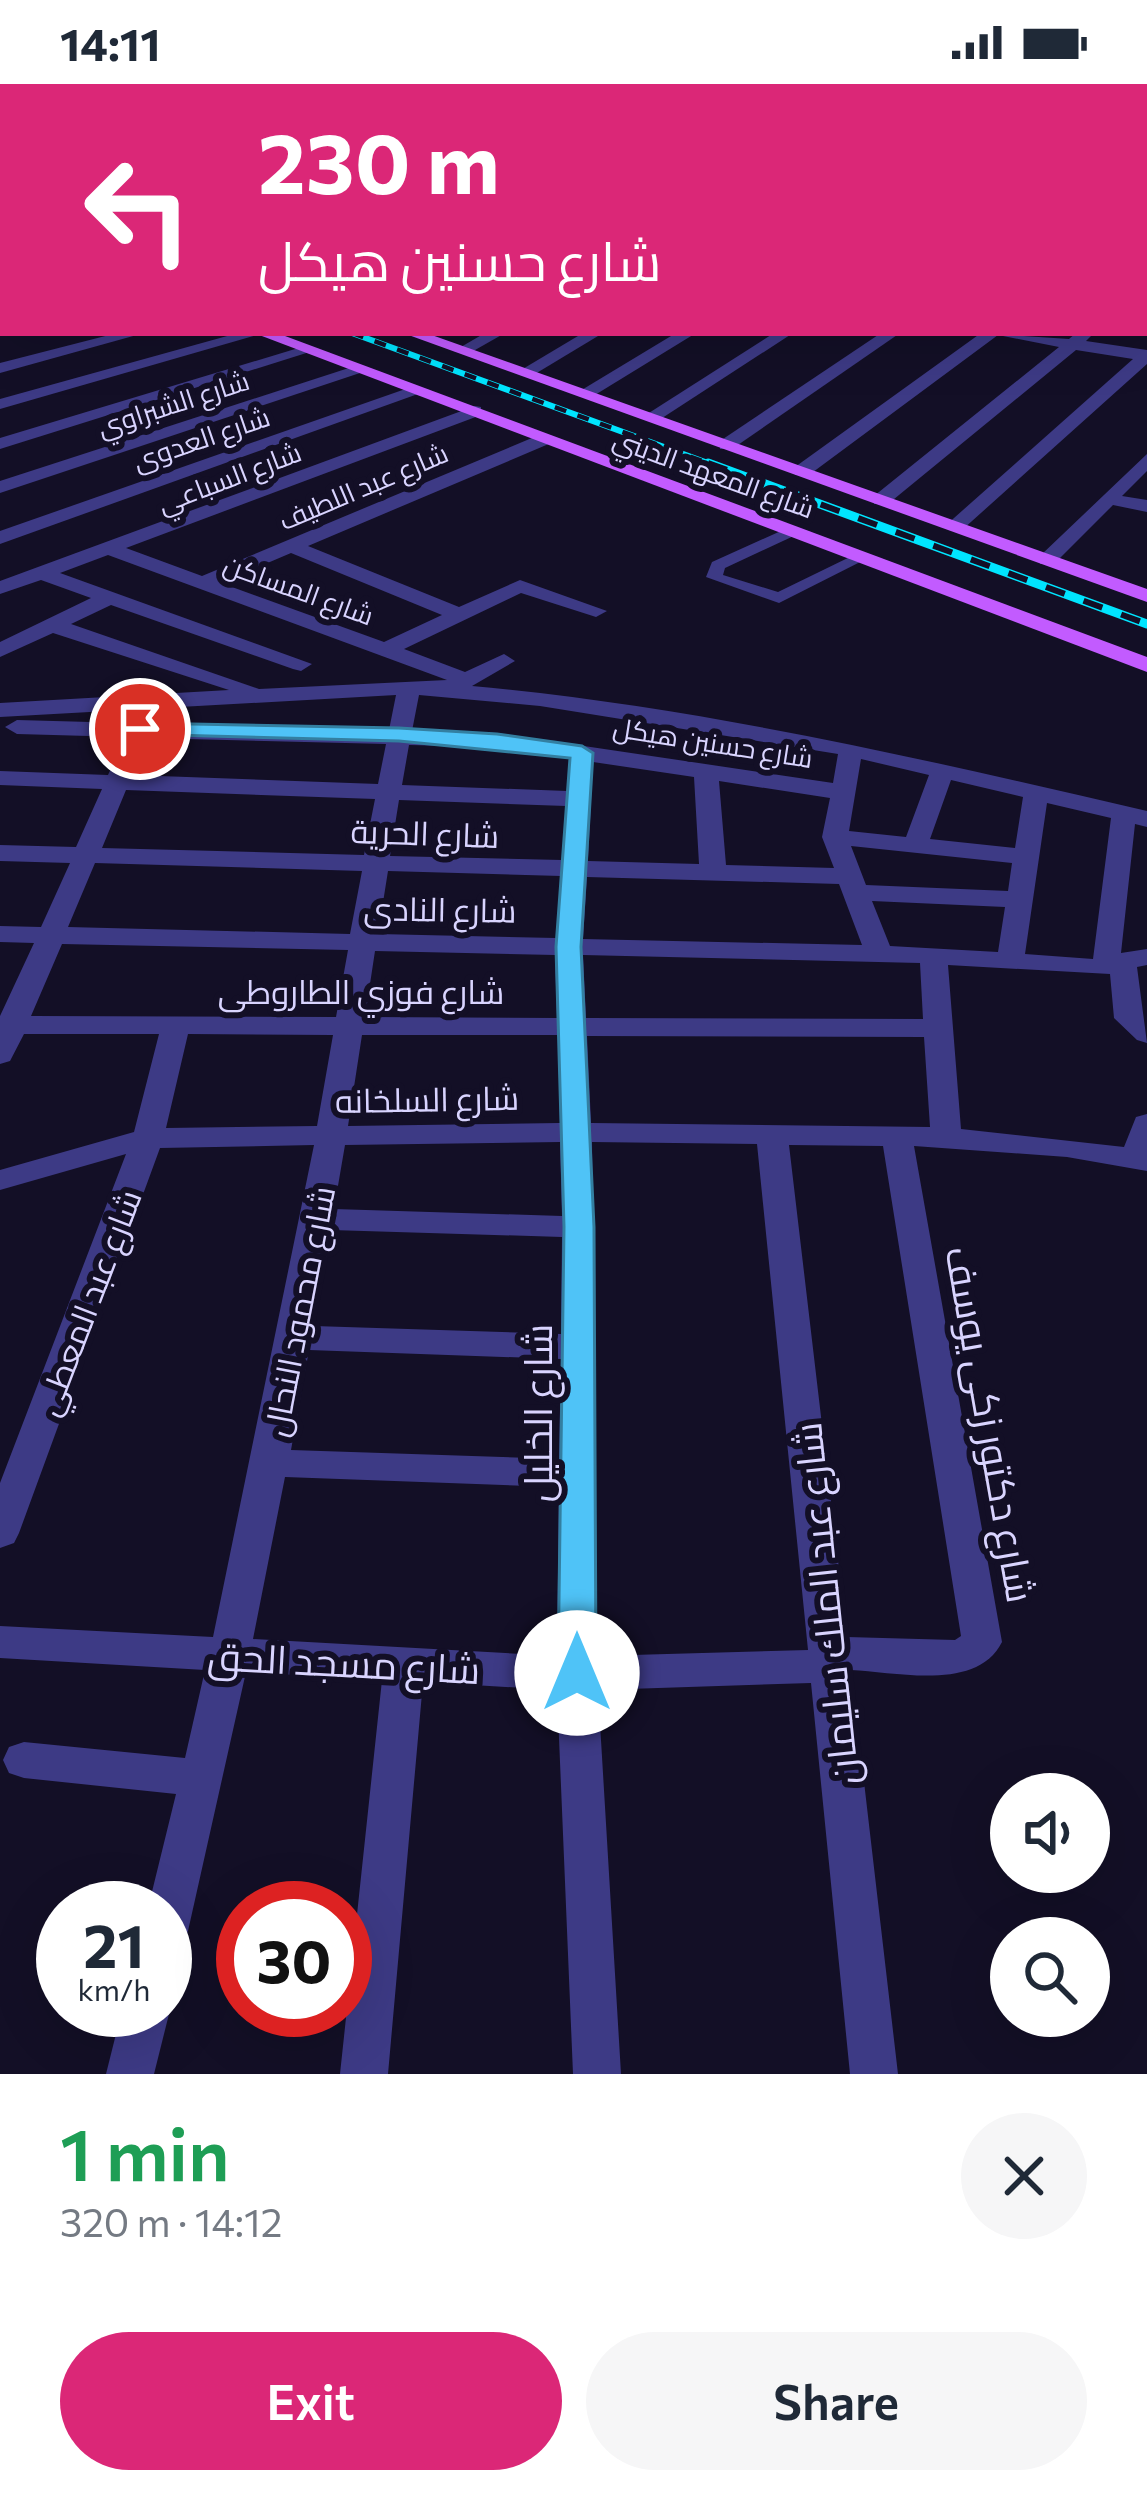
<!DOCTYPE html>
<html lang="en">
<head>
<meta charset="utf-8">
<style>
	body { margin:0; font-family:Commissioner,Cairo,sans-serif; background:#f6f6f7; color:#1f2937; height:100vh; display:flex; flex-direction:column; font-size:45px; white-space:nowrap }
	* { box-sizing:border-box; margin:0 }
	p { font-size:39px; color:#747a83 }
	.icon { flex:none; width:66px; height:66px; fill:none; stroke:currentColor; stroke-width:2; stroke-linecap:round; stroke-linejoin:round }
	.map { position:relative; height:1990px; overflow:hidden }
	.details { display:flex; flex-direction:column; background:#fff; flex:1 }
	.details>* { flex:none }
	.banner { position:absolute; left:0px; top:0px; width:1149px; height:252px; box-shadow:0 12px 48px #0002; background:#db2777; color:#fff; overflow:hidden }
	.controls { position:absolute; left:990px; top:1689px; display:grid; gap:24px }
	.controls a { display:grid; place-items:center; width:120px; height:120px; border-radius:50%; background:#fff; box-shadow:0 12px 48px #0002; font-size:60px }
	.speed { position:absolute; left:36px; top:1797px; display:flex; gap:24px; font-size:60px; font-weight:700; text-align:center }
	.speed>* { display:grid; place-content:center; width:156px; height:156px; border-radius:50%; background:#fff; box-shadow:0 12px 48px #0002; line-height:1 }
	.speed small { font-size:30px; font-weight:400 }
	.speed .limit { border:18px solid #d22; background:#fff; color:#111 }
	.pin { position:absolute; display:grid; place-items:center; width:102px; height:102px; color:#fff; margin:-51px; border:6px solid #fff; border-radius:50%; box-shadow:0 3px 12px #0007 }
	.me { position:absolute; width:132px; margin:-66px; rotate:0deg; stroke-linejoin:round; filter:drop-shadow(0 0 9px #0008) }
	.turn { display:flex; align-items:center; gap:42px; height:252px; padding:0 60px; font-size:54px }
	.turn .icon { width:156px; height:156px; stroke-width:2.5 }
	.turn b { display:block; font-size:84px; line-height:102px }
	.round { display:grid; place-items:center; flex:none; width:126px; height:126px; border-radius:63px; background:#f6f6f7 }
	.headline { display:flex; align-items:center; justify-content:space-between; height:204px; padding:0 60px }
	h1 { font-size:72px; font-weight:600; line-height:90px; color:#1e9e55 }
	.cta { display:flex; gap:24px; margin-top:auto; padding:24px 60px }
	.cta a { flex:1; height:138px; border-radius:72px; background:#db2777; color:#fff; font-size:48px; font-weight:600; line-height:138px; text-align:center }
	.cta a+a { background:#f6f6f7; color:#1f2937 }
	.status { display:flex; justify-content:space-between; align-items:center; height:84px; padding:0 60px; background:#fff; direction:ltr }
	.status svg { height:33px; fill:currentColor }
	.map>svg:first-child { display:block }
</style>
</head>
<body>
<div class="status"><b>14:11</b><svg viewBox="0 0 49 12"><path d="M0 12V9h3v3zM5 12V6h3v6zM10 12V3h3v9zM15 12V0h3v12zM26 1h20v11H26zM47 4h2v5h-2z"/></svg></div>
<div class="map">
<svg width="1147" height="1990" viewBox="0 0 1147 1990">
	<rect width="100%" height="100%" fill="#130f26"/>
	<g fill="none" stroke-linecap="round" stroke-linejoin="round">
		<path fill="#3d3a85" fill-rule="evenodd" d="M792,442L798,444V450L725,484L723,491L778,508L856,470L870,473L779,519L706,493L712,478Z"/>
		<g fill="#3d3a85" fill-rule="evenodd">
			<path d="M1058,0H1093L1097,3H1062Z"/>
			<rect x="1146" y="5" width="1" height="8"/>
			<path d="M3,36V44L0,45V37Z"/>
			<rect x="1146" y="36" width="1" height="8"/>
			<path d="M3,67V75L0,76V68Z"/>
			<rect x="1146" y="70" width="1" height="9"/>
			<rect x="0" y="89" width="3" height="8"/>
			<rect x="1146" y="99" width="1" height="8"/>
			<path d="M1147,194V204L1146,205V195Z"/>
			<path d="M117,249H144L0,289V279Z"/>
			<path d="M238,249H264L0,325V315Z"/>
			<path d="M485,249H505L468,270L454,267Z"/>
			<path d="M583,249H603L530,293L516,289Z"/>
			<path d="M676,249H696L590,314L575,310Z"/>
			<path d="M774,249H793L656,338L641,334Z"/>
			<path d="M881,249H900L732,365H720V357Z"/>
			<path d="M981,249L1069,255L1076,249H1094L1086,257L1147,266V280L962,446L945,442L1133,275L1076,266L888,420H874V412L1059,263L998,251L809,391H795V383Z"/>
			<path d="M305,262L319,265L0,365V354Z"/>
			<path d="M358,281L372,285L0,409V397Z"/>
			<path d="M414,302L429,306L0,460V447Z"/>
			<path d="M475,322L481,323V331L126,464L202,492L539,351H551V359L308,462L459,523L520,496L607,527L596,533L521,509L404,565L465,588L504,570L515,577L472,602C700,623 924,675 1147,727V743L1135,740L1121,869L1147,865V881L1137,883L1147,959L1137,956L1114,934L1110,890L948,881L961,1045L1124,1063L1136,1033L1147,1030V1087L1067,1073L914,1062L1002,1558C977,1608 897,1588 851,1586L898,1990H850L811,1599L598,1606L621,1990H573L557,1606L423,1598L388,1990H340L382,1596L246,1588L188,1847L181,1862L165,1868V1824H148L176,1710L24,1694L9,1689L3,1676L9,1663L24,1658L185,1674L205,1586L0,1574V1542L213,1553L314,1061L160,1064L19,1449L14,1459L0,1464V1399L126,1070L0,1106V1086L134,1048L159,950H24L10,977L0,980V932L34,859L0,858V842L41,843L70,779L0,777V761L76,763L102,705L0,701V687L108,691L125,653L17,650L5,643L17,636L389,646L396,611L0,633V619L229,606L53,549L0,573V558L91,514L41,496L0,510V497ZM291,469L442,531L384,558L221,499ZM108,471L447,596L259,605L71,540L111,521L293,585L301,587L312,580L60,489ZM419,611L540,622L838,670L833,699L497,649L412,647ZM148,654L386,660L378,700L132,691ZM409,661L497,663L570,674L567,707L402,701ZM861,675L929,691L906,753L849,747ZM593,678L694,693L699,780L588,777ZM951,696L1023,713L1015,764L930,755ZM719,697L830,714L822,753L834,784L726,781ZM126,706L375,715L364,771L102,764ZM399,716L566,722L562,776L390,772ZM1047,719L1111,734L1093,875L1025,870ZM851,762L1012,779L1008,807L866,801ZM95,779L362,787L350,850L68,843ZM388,787L561,792L556,854L378,850ZM587,793L839,800L862,861L583,855ZM872,817L1005,823L998,868L890,862ZM62,860L348,866L336,933L31,932ZM375,867L555,871L557,934L365,933ZM583,871L920,879L923,935L586,934ZM188,950L333,951L317,1042L166,1044ZM362,951H558L560,1039L348,1042ZM587,952L924,953L930,1043L591,1039ZM560,1058L562,1132L334,1125L345,1061ZM592,1058L757,1060L808,1566L597,1572ZM789,1061L883,1062L961,1552L955,1556L847,1553ZM331,1146L562,1153L561,1250L314,1242ZM309,1266L561,1275L559,1375L291,1366ZM285,1393L559,1403L557,1572L253,1555Z"/>
			<path d="M1147,370V387L1122,412L1147,416V428L1113,421L1054,480H1040V472Z"/>
			<path d="M165,1915L170,1926L154,1990H106L122,1926H165Z"/>
		</g>
		<g fill="#c25bff" fill-rule="evenodd">
			<path d="M0,105L3,106V114L0,113Z"/>
			<rect x="0" y="157" width="3" height="9"/>
			<path d="M254,249H277L1147,573V588Z"/>
			<path d="M403,249H426L1147,505V518Z"/>
		</g>
		<g stroke="#00e5ff" stroke-width="6">
			<path id="rail-far1" d="M352,249L716,382"/>
		</g>
		<g stroke="#00e5ff" stroke-width="9">
			<path id="rail" d="M708,379L1147,540"/>
		</g>
		<use href="#rail-far1" stroke="#130f26" stroke-width="4.5" stroke-dasharray="12" stroke-linecap="butt"/>
		<use href="#rail" stroke="#130f26" stroke-width="6" stroke-dasharray="20" stroke-linecap="butt"/>
	</g>
	<path fill="#1d163a" d="M1012,0H1033L1025,3H1004Z"/>
	<path fill="#433a66" stroke="#5a527e" stroke-width="3" d="M558,0H1012L1004,3H550Z"/>
	<path fill="#4fc3f7" stroke="#337fa1" stroke-width="3" d="M140,639L399,644L497,650L582,662L593,669L581,863L594,1143L596,1589L590,1600L577,1605L564,1600L558,1589L564,1143L556,863L570,674L399,657L133,650L130,645Z"/>
	<g text-anchor="middle" dominant-baseline="central" stroke-width="12" stroke-linejoin="round" paint-order="stroke">
		<g font-size="27" fill="#d9d4ff" stroke="#130f26">
			<text transform="translate(173 319) rotate(-18)">شارع الشبراوي</text>
			<text transform="translate(201 354) rotate(-19)">شارع العدوى</text>
			<text transform="translate(714 389) rotate(20)">شارع المعهد الديني</text>
			<text transform="translate(229 393) rotate(-21)">شارع السباعي</text>
			<text transform="translate(363 402) rotate(-23)">شارع عبد اللطيف</text>
			<text transform="translate(299 505) rotate(20)">شارع المساكن</text>
			<text transform="translate(713 658) rotate(9)">شارع حسنين هيكل</text>
		</g>
		<g font-size="33" fill="#d9d4ff" stroke="#130f26">
			<text transform="translate(425 748) rotate(2)">شارع الحرية</text>
			<text transform="translate(440 824) rotate(1)">شارع النادى</text>
			<text x="361" y="906">شارع فوزي الطاروطى</text>
			<text transform="translate(427 1014) rotate(-1)">شارع السلخانه</text>
			<text transform="translate(87 1218) rotate(-69)">شارع عبد المعطي</text>
			<text transform="translate(298 1227) rotate(-79)">شارع محمود النحال</text>
		</g>
		<g font-size="39" fill="#d9d4ff" stroke="#130f26">
			<text transform="translate(536 1329) rotate(-90)">شارع الخليل</text>
			<text transform="translate(992 1340) rotate(80)">شارع دكتور زكى يوسف</text>
			<text transform="translate(824 1520) rotate(-96)">شارع عبد الملك سليمان</text>
			<text transform="translate(344 1577) rotate(3)">شارع مسجد الحق</text>
		</g>
	</g>
</svg>
<div class="controls">
<a><svg class="icon" aria-label="sound" viewBox="0 0 24 24"><path d="M4 9h4l5-4v14l-5-4H4zM17 9q2 3 0 6"/></svg></a>
<a><svg class="icon" aria-label="search" viewBox="0 0 24 24"><circle cx="10" cy="10" r="6"/><path d="M15 15l6 6"/></svg></a>
</div>
<div class="speed"><div>21<small>km/h</small></div><div class="limit">30</div></div>
<div class="pin" style="left:140px;top:645px;background:#d93025"><svg class="icon" aria-label="arrive" viewBox="0 0 24 24"><path d="M6 21V4h12l-3 4 3 4H6"/></svg></div>
<svg class="me" style="left:577px;top:1589px" viewBox="-20 -20 40 40"><circle r="19" fill="#fff"/><path d="M0-13L10 11 0 6-10 11z" fill="#4fc3f7"/></svg>
<div class="banner">
<div class="turn"><svg class="icon" aria-label="left" viewBox="0 0 24 24"><path d="M17 20v-9H6M10 6l-5 5 5 5"/></svg><div><b>230 m</b>شارع حسنين هيكل</div></div>
</div>
</div>
<section class="details">
<div class="headline"><div><h1>1 min</h1><p>320 m · 14:12</p></div><a class="round"><svg class="icon" aria-label="close" viewBox="0 0 24 24"><path d="M6 6l12 12M18 6L6 18"/></svg></a></div>
<div class="cta"><a>Exit</a><a>Share</a></div>
</section>
</body>
</html>
